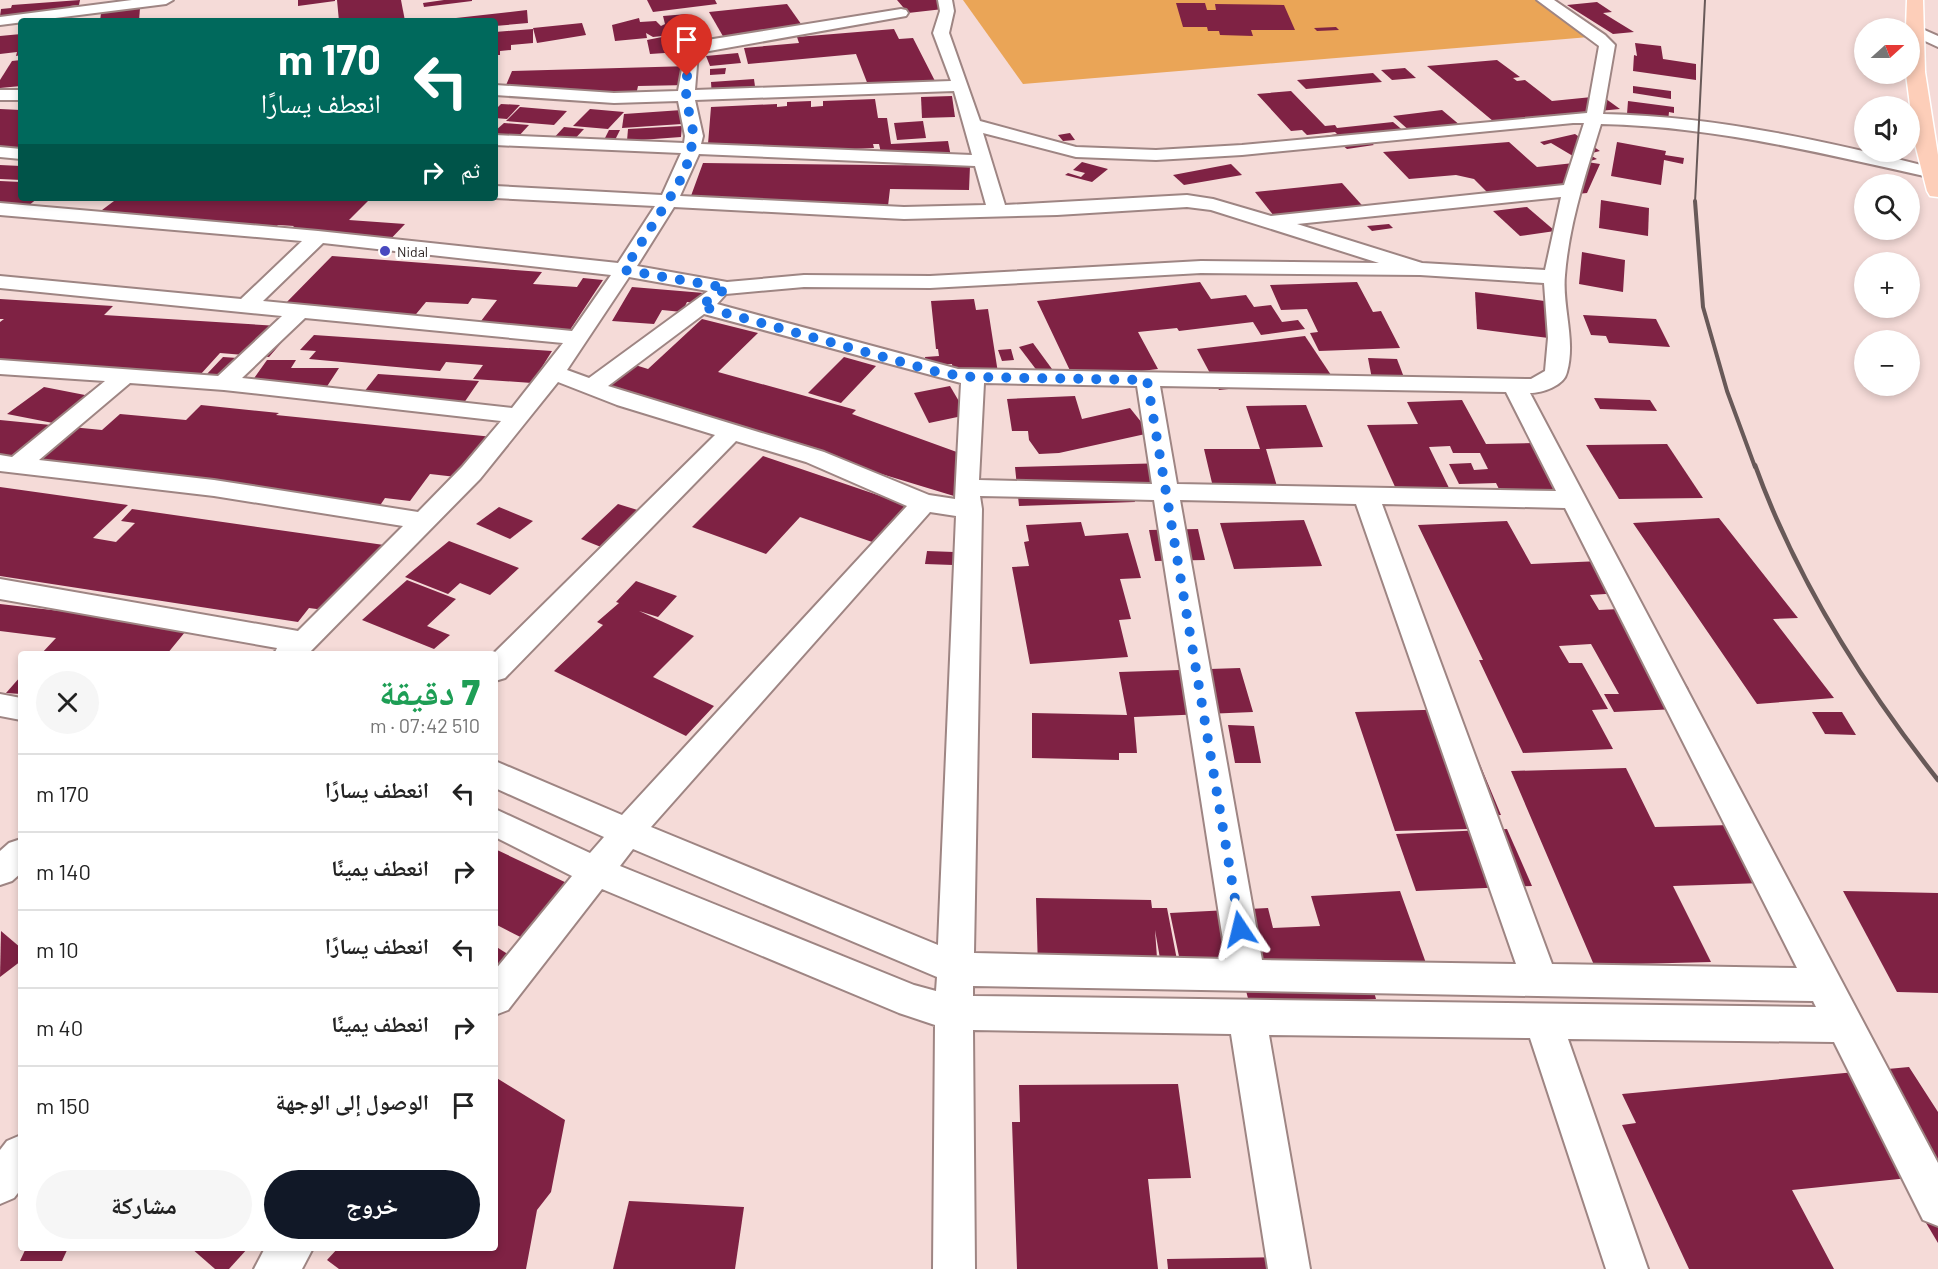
<!DOCTYPE html>
<html lang="ar">
<head>
<meta charset="utf-8">
<style>
	body { margin:0; font-family:Barlow,"Noto Naskh Arabic",sans-serif; background:#f6f6f6; color:#222; direction:rtl; height:100vh; display:flex; flex-direction:column; font-size:22px; white-space:nowrap }
	* { box-sizing:border-box; margin:0 }
	p { font-size:20px; color:#767676 }
	.icon { flex:none; width:33px; height:33px; fill:none; stroke:currentColor; stroke-width:2; stroke-linecap:round; stroke-linejoin:round }
	.map { position:relative; flex:1; overflow:hidden; direction:ltr }
	.panel { position:absolute; left:18px; top:651px; width:480px; height:600px; display:flex; flex-direction:column; background:#fff; border-radius:6px; box-shadow:0 3px 9px #0003; direction:rtl }
	.panel>* { flex:none }
	.guide { position:absolute; left:18px; top:18px; width:480px; height:183px; border-radius:6px; box-shadow:0 3px 9px #0003; direction:rtl; background:#00695c; color:#fff; overflow:hidden }
	.needle { width:39px; rotate:69deg }
	.fabs { position:absolute; left:1854px; top:18px; display:grid; gap:12px }
	.fabs a { display:grid; place-items:center; width:66px; height:66px; border-radius:50%; background:#fff; box-shadow:0 3px 9px #0003; font-size:30px }
	.pin { position:absolute; display:grid; place-items:center; width:51px; height:51px; color:#fff; margin:-62px -26px; border-radius:50% 50% 50% 0; rotate:-45deg; box-shadow:0 0 6px #0007 }
	.pin .icon { rotate:45deg }
	.me { position:absolute; width:66px; margin:-33px; rotate:350deg; stroke-linejoin:round; filter:drop-shadow(0 0 4px #0008) }
	.turn { display:flex; align-items:center; gap:21px; height:126px; padding:0 18px; font-size:27px }
	.turn .icon { width:78px; height:78px; stroke-width:2.5 }
	.turn b { display:block; font-size:42px; line-height:51px }
	.then { display:flex; align-items:center; height:57px; padding:0 18px; background:#0003; gap:12px; font-size:22px }
	.round { display:grid; place-items:center; flex:none; width:63px; height:63px; border-radius:32px; background:#f6f6f6 }
	.headline { display:flex; align-items:center; justify-content:space-between; height:102px; padding:0 18px }
	h1 { font-size:36px; font-weight:800; line-height:45px; color:#1e9e55 }
	.action { display:flex; gap:12px; margin-top:auto; padding:12px 18px }
	.action a { flex:1; height:69px; border-radius:36px; background:#111827; color:#fff; font-size:24px; font-weight:800; line-height:69px; text-align:center }
	.action a+a { background:#f6f6f6; color:#222 }
	ul { padding:0; list-style:none }
	li { display:flex; align-items:center; gap:18px; height:78px; padding:0 18px; border-top:2px solid #e0e0e0 }
	li div { flex:1 }
	li b { display:block; font-size:22px }
	li em { font-style:normal }
	.map>svg:first-child { display:block }
</style>
</head>
<body>
<div class="map">
<svg width="1938" height="1269" viewBox="0 0 1938 1269">
	<rect width="100%" height="100%" fill="#f5dbd8"/>
	<path fill="#eaa557" d="M963,0H1536L1589,37L1023,84Z"/>
	<g fill="#7f2244">
		<path d="M80,0L79,5L70,6L69,10L0,16L1,9L11,8L12,5Z"/>
		<path d="M298,0H335V1L298,6Z"/>
		<path d="M337,0H401L405,21H339Z"/>
		<path d="M444,0H472V1L424,7L423,3Z"/>
		<path d="M647,0H715L717,4L653,12Z"/>
		<path d="M897,0H946L952,8L908,13Z"/>
		<path d="M1597,2L1612,12L1603,13L1634,32L1613,34L1567,5Z"/>
		<path d="M1176,3H1205L1207,10H1216L1215,4L1284,5L1295,30H1251L1253,36L1220,35L1219,31H1208L1207,27H1183Z"/>
		<path d="M787,4L806,31L724,38L709,12Z"/>
		<path d="M140,8L139,21H100L101,13Z"/>
		<path d="M527,10L528,23L495,26V21H429Z"/>
		<path d="M687,14L688,18L695,17L701,24L710,50L650,54L647,40L672,35L653,37L646,33L647,38L615,41L612,25L639,18L640,22L656,21L661,26L665,24L663,16Z"/>
		<path d="M582,23L586,35L537,43L533,28Z"/>
		<path d="M1336,27L1339,30L1317,31L1314,28Z"/>
		<path d="M533,29V43L511,45V50L500,51V55H495V32Z"/>
		<path d="M894,29L899,39L913,38L935,81L854,89L868,85L856,54L748,64L744,48L799,43L797,37Z"/>
		<path d="M21,34V55L16,56L17,52L0,54V36Z"/>
		<path d="M1635,43L1661,46L1663,59L1696,64V80L1633,71L1634,55L1637,56Z"/>
		<path d="M738,53L741,63L710,66L706,56Z"/>
		<path d="M21,60V86L0,88V80L12,61Z"/>
		<path d="M1497,60L1520,77L1513,78L1517,81L1525,80L1552,101L1602,96L1620,109L1493,121L1427,66Z"/>
		<path d="M691,66L688,85L638,86L635,100L603,94L501,97L512,71Z"/>
		<path d="M726,68L725,74L710,75V69Z"/>
		<path d="M1405,68L1416,78L1392,80L1381,70Z"/>
		<path d="M1373,73L1382,82L1306,89L1297,80Z"/>
		<path d="M754,79L756,94L712,97L711,82Z"/>
		<path d="M1633,86L1671,91V99L1633,93Z"/>
		<path d="M1291,91L1325,126L1335,125L1337,128L1393,122L1406,133L1365,138L1374,145L1347,149L1337,141L1326,143L1319,137L1337,134L1335,132L1307,135L1302,130L1291,131L1257,94Z"/>
		<path d="M952,96L955,117L922,118L921,97Z"/>
		<path d="M875,99L878,118H887L891,144L948,141L951,157L881,153L879,144H873L874,148L720,156L721,144H708L711,107L777,104V107L787,106V102L811,101V107L823,106V101Z"/>
		<path d="M1628,101L1674,107V113L1669,112L1668,121L1627,114Z"/>
		<path d="M501,104L520,105L507,119L495,118V110Z"/>
		<path d="M520,107L567,111L554,125L506,121Z"/>
		<path d="M0,109L21,110V149L0,147Z"/>
		<path d="M590,109L624,112L608,129L573,126Z"/>
		<path d="M682,110V124L622,128L624,114Z"/>
		<path d="M1442,110L1461,126L1411,132L1393,116Z"/>
		<path d="M923,121L926,138L897,140L894,123Z"/>
		<path d="M504,123L529,125L517,138L495,136V131Z"/>
		<path d="M682,126L681,137L627,141L628,129Z"/>
		<path d="M564,127L584,129L571,143L551,141Z"/>
		<path d="M609,130H620L614,142H603Z"/>
		<path d="M1070,133L1075,140L1063,141L1058,135Z"/>
		<path d="M1575,134L1600,151L1588,154L1597,159L1587,162L1600,164L1587,193L1516,200L1489,194L1474,179L1456,175L1409,179L1383,152L1509,142L1537,167L1583,162L1551,143L1544,145L1540,142Z"/>
		<path d="M1617,142L1666,151L1665,155L1684,158L1683,164L1664,160L1661,185L1611,176Z"/>
		<path d="M1082,162L1108,169L1092,182L1065,175L1068,173L1081,177L1085,173L1073,170Z"/>
		<path d="M703,163L970,166L969,190L890,189L888,206L688,204Z"/>
		<path d="M1231,164L1242,175L1184,185L1173,175Z"/>
		<path d="M0,165L21,166V180L0,179Z"/>
		<path d="M0,181L21,182V198H38L28,206H0Z"/>
		<path d="M1342,183L1369,213L1274,216L1255,192Z"/>
		<path d="M118,198H371L349,220L405,224L385,245L282,238L294,226L278,225L267,235L94,216Z"/>
		<path d="M1601,200L1649,208L1648,236L1599,228Z"/>
		<path d="M1527,207L1555,231L1520,236L1493,211Z"/>
		<path d="M1389,224L1393,228L1372,231L1367,226Z"/>
		<path d="M1582,252L1625,260L1623,292L1579,284Z"/>
		<path d="M332,256L542,272L533,284L577,287L583,278L603,280L568,333L478,325L497,300L472,298L468,304L426,302L412,319L281,308Z"/>
		<path d="M1200,282L1211,299L1246,295L1254,307L1271,305L1282,322L1298,320L1305,329L1261,335L1253,322L1179,331L1177,328L1138,332L1158,369L1074,379L1037,301Z"/>
		<path d="M1357,282L1373,312L1381,311L1400,348L1319,351L1310,333L1318,332L1307,309L1281,310L1270,285Z"/>
		<path d="M632,287L704,293L698,303L687,302L682,312L662,310L654,324L612,321Z"/>
		<path d="M1475,292L1552,302L1557,339L1477,329Z"/>
		<path d="M0,299L113,306L104,315L295,327L269,357L220,353L200,375H206L223,357L252,359L229,384L0,367V322L4,319H0Z"/>
		<path d="M974,299L976,310L988,309L998,373L953,375L952,364L926,365L925,357L939,356L938,349H936L931,301Z"/>
		<path d="M1583,315L1656,319L1670,347L1609,343L1606,336L1591,335Z"/>
		<path d="M702,319L758,333L718,372L856,410L852,414L965,455L954,496L604,390L632,364L648,369Z"/>
		<path d="M314,335L552,351L532,383L473,379L483,365L446,362L440,371L309,359L316,351L300,350Z"/>
		<path d="M1305,336L1333,378L1219,390L1197,349Z"/>
		<path d="M1033,343L1052,369L1038,372L1019,347Z"/>
		<path d="M1011,349L1014,360L1002,361L998,350Z"/>
		<path d="M844,357L876,366L841,403L808,393Z"/>
		<path d="M1368,358L1397,359L1405,380L1372,379Z"/>
		<path d="M267,360H296L291,368H339L324,391H245Z"/>
		<path d="M378,374L479,381L457,413L353,406Z"/>
		<path d="M950,386L967,415L929,423L914,393Z"/>
		<path d="M44,387L85,395L90,391L104,394L58,424L7,414Z"/>
		<path d="M1075,396L1082,419L1130,408L1150,433L1059,453L1039,454L1029,440L1028,431H1012L1007,399Z"/>
		<path d="M1594,398L1650,400L1657,411L1600,409Z"/>
		<path d="M1462,400L1486,444L1534,443L1563,493L1502,495L1496,483L1459,484L1449,464L1471,463L1474,470L1488,469L1480,453H1453L1450,446L1429,447L1449,488L1396,489L1367,425L1418,424L1407,402Z"/>
		<path d="M201,405L279,413L276,415L493,437L465,478L430,474L410,501L385,498L379,507L0,457V420L102,430L120,414L186,420Z"/>
		<path d="M1306,405L1323,447L1266,449L1281,500H1216L1204,449H1260L1246,406Z"/>
		<path d="M1667,444L1703,498L1619,499L1586,445Z"/>
		<path d="M763,456L910,506L878,544L800,517L766,554L692,527Z"/>
		<path d="M1168,463L1161,497L1134,498L1135,502L1019,506L1015,467Z"/>
		<path d="M0,487L128,505L93,538L116,542L135,523L121,521L132,509L384,545L332,611L309,608L298,622L0,576Z"/>
		<path d="M618,504L644,512L606,549L581,539Z"/>
		<path d="M499,507L533,521L510,539L476,524Z"/>
		<path d="M1719,518L1798,618L1773,619L1834,698L1757,704L1633,523Z"/>
		<path d="M1304,520L1322,566L1234,569L1220,523Z"/>
		<path d="M1507,521L1531,564L1601,561L1621,593L1590,595L1599,610L1639,608L1689,689H1685L1697,708L1614,712L1604,694H1619L1591,644L1559,646L1569,663H1582L1608,709L1592,710L1613,749L1523,753L1479,660H1483L1418,525Z"/>
		<path d="M1081,522L1085,536L1128,533L1141,578L1120,579L1131,619L1119,620L1128,657L1030,664L1012,567L1029,566L1024,542L1029,541L1026,525Z"/>
		<path d="M1198,529L1205,560L1155,561L1149,530Z"/>
		<path d="M449,541L519,568L490,595L460,583L448,594L405,577Z"/>
		<path d="M927,551L954,552L953,565L925,564Z"/>
		<path d="M407,580L456,599L427,626L450,635L434,649L362,620Z"/>
		<path d="M636,581L677,596L658,617L639,611L694,636L653,677L714,706L686,736L554,671L603,625L597,622L619,603L616,602Z"/>
		<path d="M0,604L190,626L167,654H41L56,638L0,631Z"/>
		<path d="M1240,668L1253,712L1134,717L1137,753H1119V760L1032,758V713L1127,715L1119,672Z"/>
		<path d="M21,676V694L6,693Z"/>
		<path d="M1457,709L1501,815L1463,816L1468,829L1395,831L1355,712Z"/>
		<path d="M1812,712H1842L1856,735L1825,734Z"/>
		<path d="M1228,725L1254,726L1261,763H1235Z"/>
		<path d="M1626,768L1655,827L1730,825L1763,883L1673,886L1711,962L1594,965L1511,771Z"/>
		<path d="M1507,829L1532,886L1416,891L1396,834Z"/>
		<path d="M495,849L586,892L542,948L495,924Z"/>
		<path d="M1400,891L1431,977L1371,981L1376,999L1250,1006L1245,987L1186,990L1170,913L1268,908L1273,928L1320,926L1311,896Z"/>
		<path d="M1843,891L1938,893V993L1897,992Z"/>
		<path d="M1036,898L1151,900L1152,908H1167L1182,986L1165,987L1155,930L1158,972L1038,969Z"/>
		<path d="M1,931L21,948V961L0,977Z"/>
		<path d="M495,946L525,965L495,999Z"/>
		<path d="M1909,1067L1938,1112V1175L1792,1190L1834,1269H1689L1622,1125L1636,1123L1622,1094Z"/>
		<path d="M495,1077L565,1120L551,1192L537,1210L526,1269H339L327,1260L338,1248H495Z"/>
		<path d="M1178,1084L1191,1178L1148,1179L1158,1269H1017L1012,1122H1020L1019,1085Z"/>
		<path d="M1938,1193V1243L1910,1196Z"/>
		<path d="M629,1201L744,1207L735,1269H613Z"/>
		<path d="M26,1248H68L62,1261H20Z"/>
		<path d="M191,1248H248L229,1269H215Z"/>
		<path d="M1290,1257L1292,1269H1168L1167,1259Z"/>
	</g>
	<g fill="none" stroke-linecap="round" stroke-linejoin="round">
		<g stroke="#9e8583" stroke-width="4">
			<g id="minor">
				<path d="M132,0H173L166,4L0,25V17Z"/>
				<path d="M938,0H952L954,11L949,33L980,121L1076,147L1156,150L1242,145L1587,113L1599,46L1537,0H1554L1605,35L1615,45L1603,114C1716,116 1829,142 1938,169V177L1933,178C1824,154 1713,126 1601,124C1586,173 1569,224 1565,275C1562,307 1576,340 1567,372C1564,386 1542,393 1530,393L1938,1163V1226L1923,1220L1834,1042L1568,1039L1648,1269H1606L1530,1038L1269,1035L1310,1269H1268L1231,1034L973,1030L975,1269H933L935,1025L899,1013L602,889L508,1010L495,1015V970L572,876L495,837V809L590,853L604,837L495,788V761L622,815L907,506L806,462L736,441L505,678L495,681L493,654L715,435L617,405L558,382L480,479L308,654H274L277,648L0,599V579L298,631L403,526L214,496L0,471V455L12,457L105,381L0,374V360L218,376L282,316L0,288V276L241,299L302,241L0,215V203L318,231L618,263L655,206L495,198V186L662,195L681,153L495,145V135L684,143L685,136L678,101L614,103L495,95V85L614,93L678,91L686,47L707,40L901,9L906,10L908,13L906,16L698,53L695,90L951,81L933,33L940,11ZM954,91L972,155L701,144L703,136L695,100ZM1573,123H1584L1564,185L1271,216L1213,199L1187,195L1005,205L983,133L1076,157L1156,160L1242,155ZM699,154L975,166L986,205L904,207L680,196ZM1561,197L1545,270L1422,263L1297,224ZM674,207L904,219L1057,215L1187,207L1211,210L1379,263L1201,261L930,276L804,275L727,282L637,266ZM323,243L611,275L572,331L263,301ZM1201,273L1420,275L1544,283L1548,338L1545,371L1531,379L958,369L717,304L726,294L804,287L930,288ZM629,277L708,291L589,378L567,370ZM704,314L961,383L955,499L929,495L824,452L608,386ZM305,318L563,343L512,408L242,378ZM130,383L224,390L501,421L462,467L418,512L214,480L39,460ZM984,383L1137,386L1152,484L979,480ZM1160,386L1506,392L1556,491L1177,484ZM980,496L1154,500L1226,959L974,953L982,509ZM1180,500L1356,504L1516,964L1262,960ZM1382,504L1565,508L1797,968L1552,964ZM930,512L956,516L938,945L651,827ZM633,849L937,977L936,991L914,985L620,866ZM973,986L1813,1001L1816,1007L973,996Z"/>
				<path d="M1913,25L1938,36V47L1910,34V28H1907Z"/>
				<rect x="0" y="90" width="21" height="10"/>
				<path d="M0,147L21,149V159L0,157Z"/>
				<path d="M0,694L21,698V720L0,716Z"/>
				<path d="M21,839V873L12,881L0,885V851L9,843Z"/>
				<path d="M21,1135V1189L14,1198L0,1204V1150L7,1141Z"/>
				<path d="M265,1248H313L302,1269H254Z"/>
			</g>
		</g>
		<g stroke="#fff" stroke-width="3">
			<path id="major" d="M1907,0H1923L1925,72L1938,155V197L1930,196L1927,191L1915,144L1906,74H1910V28H1906Z"/>
		</g>
		<use href="#minor" fill="#fff" fill-rule="evenodd"/>
		<use href="#major" fill="#fdceb9" fill-rule="evenodd"/>
		<path stroke="#685958" stroke-width="2" d="M1695,202L1705,0"/>
		<path stroke="#685958" stroke-width="4" d="M1695,201L1703,307L1727,391L1755,467"/>
		<path stroke="#685958" stroke-width="4.5" d="M1755,465C1797,581 1862,684 1938,780"/>
	</g>
	<g fill="none" stroke-linecap="round" stroke-linejoin="round">
		<path stroke="#1a73e8" stroke-width="10" stroke-dasharray="0 18" d="M687,76L686,98L694,136L688,162L678,185L624,270L727,288L700,306L941,373L973,377L1147,380L1240,929"/>
	</g>
	<circle fill="#4949bf" stroke="#fff" stroke-width="2" cx="385" cy="251" r="6"/>
	<g text-anchor="middle" dominant-baseline="central" stroke-width="6" stroke-linejoin="round" paint-order="stroke">
		<g font-size="14" fill="#281e1e" stroke="#fff" text-anchor="start">
			<text x="397" y="251">Nidal</text>
		</g>
	</g>
</svg>
<div class="fabs">
<a><svg class="needle" viewBox="-14 -14 28 28"><path d="M0-13l5 13h-10z" fill="#e53935"/><path d="M0 13l5-13h-10z" fill="#767676"/></svg></a>
<a><svg class="icon" aria-label="sound" viewBox="0 0 24 24"><path d="M4 9h4l5-4v14l-5-4H4zM17 9q2 3 0 6"/></svg></a>
<a><svg class="icon" aria-label="search" viewBox="0 0 24 24"><circle cx="10" cy="10" r="6"/><path d="M15 15l6 6"/></svg></a>
<a>+</a>
<a>−</a>
</div>
<div class="pin" style="left:687px;top:76px;background:#d93025"><svg class="icon" aria-label="arrive" viewBox="0 0 24 24"><path d="M6 21V4h12l-3 4 3 4H6"/></svg></div>
<svg class="me" style="left:1240px;top:929px" viewBox="-20 -20 40 40"><path d="M0-17L14 15 0 8-14 15z" fill="#1a73e8" stroke="#fff" stroke-width="4"/></svg>
<div class="guide">
<div class="turn"><svg class="icon" aria-label="left" viewBox="0 0 24 24"><path d="M17 20v-9H6M10 6l-5 5 5 5"/></svg><div><b>170 m</b>انعطف يسارًا</div></div>
<div class="then">ثم<svg class="icon" aria-label="right" viewBox="0 0 24 24"><path d="M7 20v-9h11M14 6l5 5-5 5"/></svg></div>
</div>
<section class="panel">
<div class="headline"><div><h1>7 دقيقة</h1><p>510 m · 07:42</p></div><a class="round"><svg class="icon" aria-label="close" viewBox="0 0 24 24"><path d="M6 6l12 12M18 6L6 18"/></svg></a></div>
<ul>
<li><svg class="icon" aria-label="left" viewBox="0 0 24 24"><path d="M17 20v-9H6M10 6l-5 5 5 5"/></svg><div><b>انعطف يسارًا</b></div><em>170 m</em></li>
<li><svg class="icon" aria-label="right" viewBox="0 0 24 24"><path d="M7 20v-9h11M14 6l5 5-5 5"/></svg><div><b>انعطف يمينًا</b></div><em>140 m</em></li>
<li><svg class="icon" aria-label="left" viewBox="0 0 24 24"><path d="M17 20v-9H6M10 6l-5 5 5 5"/></svg><div><b>انعطف يسارًا</b></div><em>10 m</em></li>
<li><svg class="icon" aria-label="right" viewBox="0 0 24 24"><path d="M7 20v-9h11M14 6l5 5-5 5"/></svg><div><b>انعطف يمينًا</b></div><em>40 m</em></li>
<li><svg class="icon" aria-label="arrive" viewBox="0 0 24 24"><path d="M6 21V4h12l-3 4 3 4H6"/></svg><div><b>الوصول إلى الوجهة</b></div><em>150 m</em></li>
</ul>
<div class="action"><a>خروج</a><a>مشاركة</a></div>
</section>
</div>
</body>
</html>
